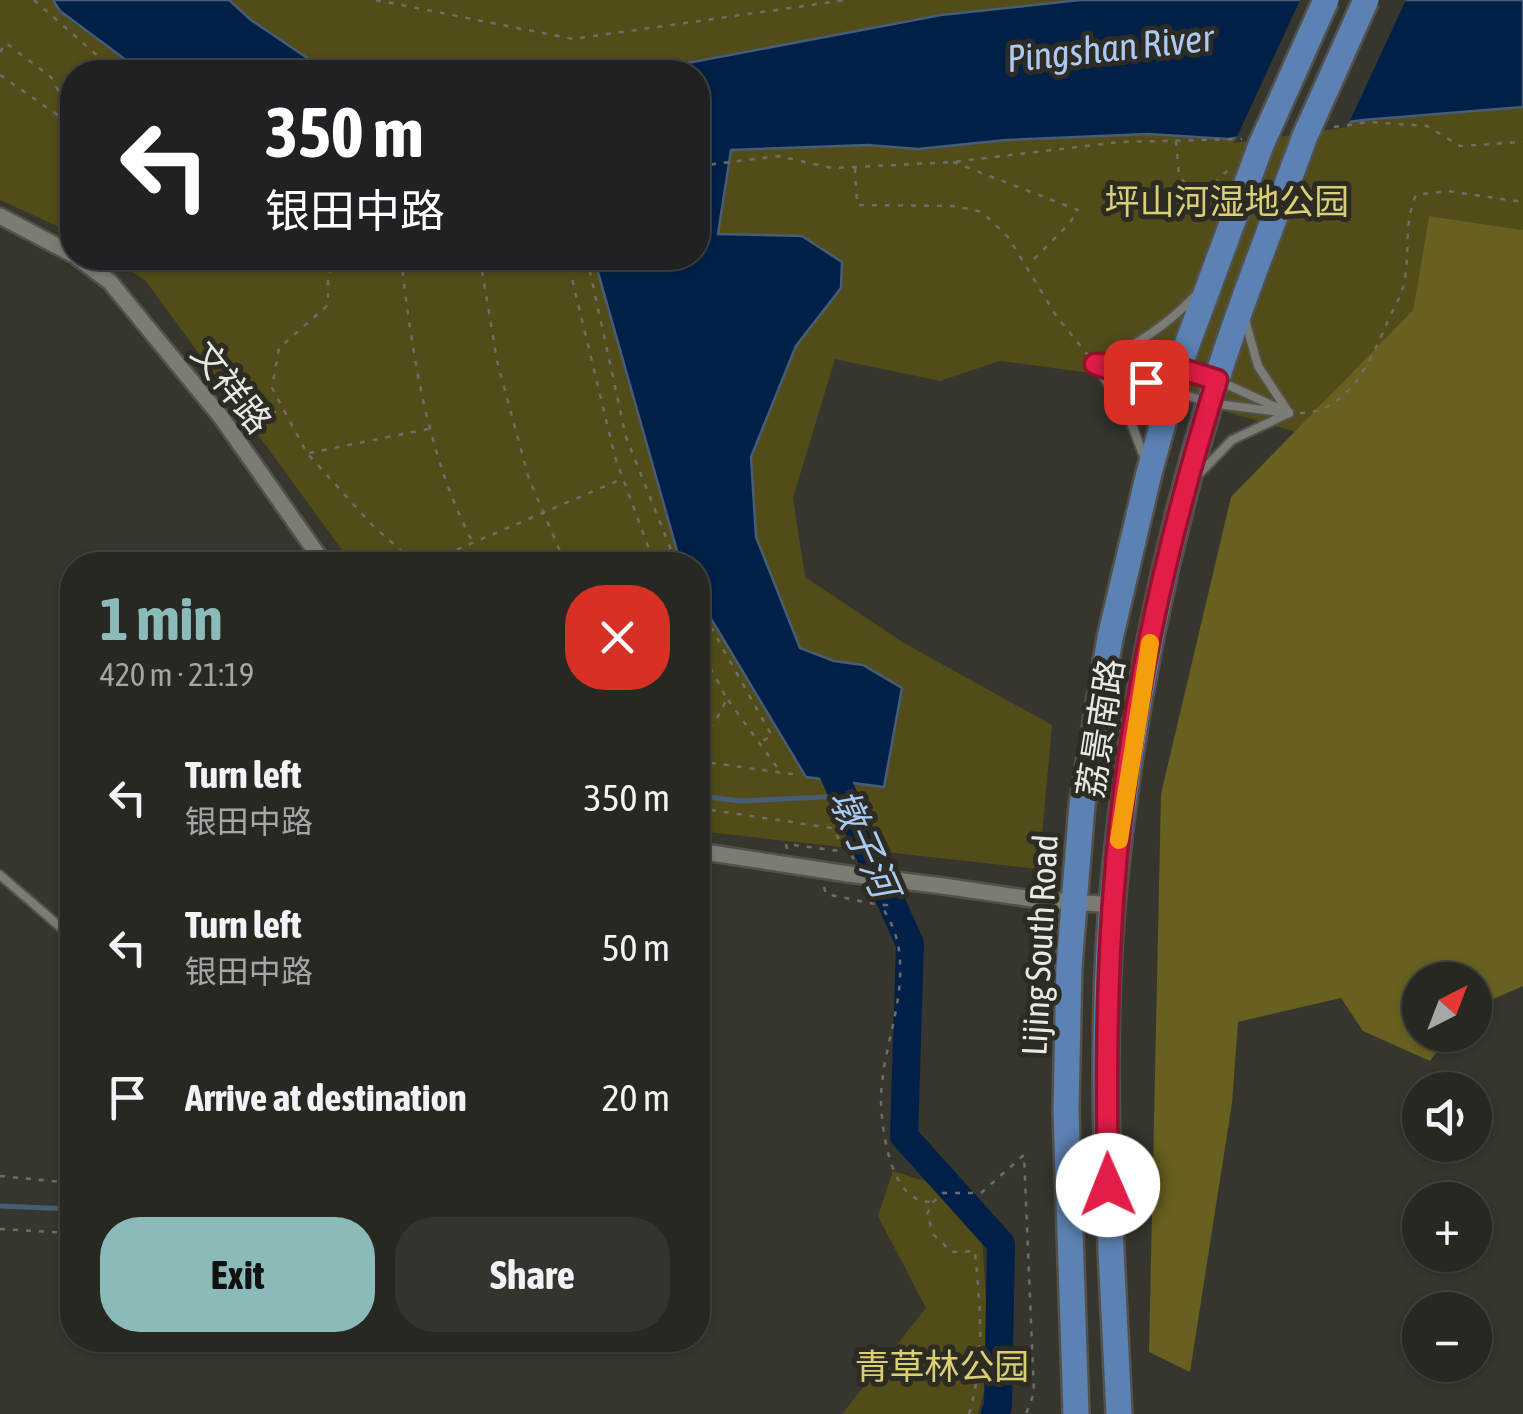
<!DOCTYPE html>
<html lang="en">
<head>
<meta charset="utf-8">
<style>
	body { margin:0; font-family:"Asap Condensed","Noto Sans SC",sans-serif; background:#34342f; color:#f1f3f6; height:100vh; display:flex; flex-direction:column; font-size:38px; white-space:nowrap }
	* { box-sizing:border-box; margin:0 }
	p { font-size:32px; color:#a5a6a5 }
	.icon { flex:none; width:55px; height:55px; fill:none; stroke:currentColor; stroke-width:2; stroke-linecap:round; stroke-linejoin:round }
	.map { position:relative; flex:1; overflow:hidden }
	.sheet { position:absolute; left:60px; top:552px; width:650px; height:800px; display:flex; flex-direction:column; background:#282822; border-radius:40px; box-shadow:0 2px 8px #0004,0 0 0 2px #444440 }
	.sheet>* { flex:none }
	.hud { position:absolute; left:60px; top:60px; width:650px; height:210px; border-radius:40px; box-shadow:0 2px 8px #0004,0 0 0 2px #444440; background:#202124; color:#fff; overflow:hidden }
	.needle { width:65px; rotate:42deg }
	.fabs { position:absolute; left:1402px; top:962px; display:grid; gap:20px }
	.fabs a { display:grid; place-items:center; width:90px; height:90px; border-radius:50%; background:#282822; box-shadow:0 2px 8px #0004,0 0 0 2px #444440; font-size:50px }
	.pin { position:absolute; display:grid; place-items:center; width:85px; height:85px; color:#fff; margin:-42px; border-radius:20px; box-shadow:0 5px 15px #0006 }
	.me { position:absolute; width:110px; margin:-55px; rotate:359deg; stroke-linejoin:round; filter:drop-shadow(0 0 8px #0008) }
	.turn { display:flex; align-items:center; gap:35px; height:210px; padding:0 40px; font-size:45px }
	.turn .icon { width:130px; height:130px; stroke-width:2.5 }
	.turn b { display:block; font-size:70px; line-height:85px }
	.round { display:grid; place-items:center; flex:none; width:105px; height:105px; border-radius:40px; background:#34342f }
	.head { display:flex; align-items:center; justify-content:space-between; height:170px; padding:0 40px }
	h1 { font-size:60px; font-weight:700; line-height:75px; color:#8bbbb9 }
	.button { display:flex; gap:20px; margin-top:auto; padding:20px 40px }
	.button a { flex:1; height:115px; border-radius:40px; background:#8bbbb9; color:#111; font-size:40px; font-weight:700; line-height:115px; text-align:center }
	.button a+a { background:#34342f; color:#f1f3f6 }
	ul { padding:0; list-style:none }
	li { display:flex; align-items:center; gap:30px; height:150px; padding:0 40px }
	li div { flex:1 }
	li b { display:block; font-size:38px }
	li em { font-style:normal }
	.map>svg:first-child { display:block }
</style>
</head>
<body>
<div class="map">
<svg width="1523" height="1414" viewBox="0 0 1523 1414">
	<rect width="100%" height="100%" fill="#36352e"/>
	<g fill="#524c19">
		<path d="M0,0H1523V230L1429,216L1413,310L1296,432L1091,373L1000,361L940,381L835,359L793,498L805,577L904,643L1052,725L1039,869L698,831V565H353L146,281L110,258H698V72H72V233L0,200Z"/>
		<path d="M893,1171L943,1187L982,1235L990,1368L978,1414H842L926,1308L878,1216Z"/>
	</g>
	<path fill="#686020" d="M1429,216L1523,230V986L1475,1007V980H1420V1035H1449L1430,1061L1363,1031L1341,998L1238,1022L1232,1103L1190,1372L1149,1352L1161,794L1231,497L1413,310Z"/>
	<g fill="#012048" stroke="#465c77" stroke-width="2.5">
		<path d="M53,0H229L251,20L328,72H142L60,11Z"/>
		<path d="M1080,0H1523V107L1363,120L1228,139L1148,134L1006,140L918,149L868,145L731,150L718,234L802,236L842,262L841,288L796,346L751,457L756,537L800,648L834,661L863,665L902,688L884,787L806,777L698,597V565H681L594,258H698V72H640L941,15Z"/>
	</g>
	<path fill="#36352e" d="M1300,0H1406L1347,127L1234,143Z"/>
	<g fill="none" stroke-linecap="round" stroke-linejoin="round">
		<g stroke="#465c77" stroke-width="5">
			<path d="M698,796L741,801L844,796"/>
			<path d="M0,1206L72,1209"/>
		</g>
		<path stroke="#012048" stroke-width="28" d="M822,748L910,944L904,1136L1001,1244L998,1406L995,1414"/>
		<g stroke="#52514c" stroke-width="12">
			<g id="service">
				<path d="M1246,323L1258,366L1289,413"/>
				<path d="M1099,362C1136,346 1166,326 1194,297"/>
				<path d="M1095,364L1178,369L1217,380L1289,413"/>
				<path d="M1095,364L1127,412L1144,457"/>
				<path d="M1105,368L1210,403L1279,412"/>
				<path d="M1199,474L1232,440L1289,413"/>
				<path d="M0,875L72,937"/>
			</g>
		</g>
		<g stroke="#52514c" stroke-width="20">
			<g id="minor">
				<path d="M0,216L72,254"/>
				<path d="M78,258L110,282L221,417L325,565"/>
				<path d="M698,851L848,874"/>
				<path d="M943,886L1032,899L1113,905"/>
			</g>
		</g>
		<g stroke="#52514c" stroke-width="30">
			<g id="primary">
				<path d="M1076,1414L1066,1111L1069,966L1082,805L1110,638L1149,473L1178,369L1261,145"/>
				<path d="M1119,1414C1111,1238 1097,1059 1114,883C1130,721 1163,557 1210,401C1237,311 1273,224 1305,136"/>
			</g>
		</g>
		<g stroke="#6e6e67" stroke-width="2.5" stroke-dasharray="5 8" stroke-linecap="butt">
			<path d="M34,0L116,72"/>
			<path d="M376,0L573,39L846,0"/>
			<path d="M0,52L6,43L51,77L72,116"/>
			<path d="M0,75L72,125"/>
			<path d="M1334,127L1369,122L1427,126L1460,146L1523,142"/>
			<path d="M1176,141L1179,174L1195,201L1228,170"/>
			<path d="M953,162L1078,210L1069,224L1029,264"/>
			<path d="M698,166L778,156L832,168L855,167L952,162L1120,142L1242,139"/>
			<path d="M855,168L857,205L955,206L982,212L1008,237L1057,317L1088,355"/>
			<path d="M340,258L328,274V305L279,348L272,388L307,453L373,526L418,565"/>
			<path d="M401,258C412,354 427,454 472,541"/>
			<path d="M480,258L497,361L529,479L566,565"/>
			<path d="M560,258L570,270L615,457L655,565"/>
			<path d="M587,258L626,437L677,565"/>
			<path d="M1300,413C1348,413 1371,360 1387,323C1392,311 1400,299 1403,287C1411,256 1403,224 1416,195L1447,191L1523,202"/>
			<path d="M251,430L281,407"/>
			<path d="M309,453L428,429"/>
			<path d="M421,565L622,479"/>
			<path d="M698,604L772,736L760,742"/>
			<path d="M698,645L727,699L715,722L698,737"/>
			<path d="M728,700L779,770"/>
			<path d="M698,761L798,775"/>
			<path d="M698,808L831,828L854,859"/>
			<path d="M707,808L708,762"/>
			<path d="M698,826H705"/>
			<path d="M787,849L786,844L847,852"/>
			<path d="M824,887L826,894L879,905"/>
			<path d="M879,894L887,905H881C897,931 901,947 900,978C898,1019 881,1060 881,1101C882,1133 891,1203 931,1202"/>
			<path d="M0,1176L72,1183"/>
			<path d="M0,1229L72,1233"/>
			<path d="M969,1414C986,1356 980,1310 975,1251L952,1252L934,1235L927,1214L933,1202L943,1193H981L1024,1155L1034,1393L1026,1414"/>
		</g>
		<use href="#service" stroke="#7c7c74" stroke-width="8"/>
		<use href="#minor" stroke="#7c7c74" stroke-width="15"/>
		<use href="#primary" stroke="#5c82b3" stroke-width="25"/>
		<g stroke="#52514c" stroke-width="20" stroke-linecap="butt">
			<path id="minor-bridge" d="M848,874L943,886"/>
		</g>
		<g stroke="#52514c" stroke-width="30" stroke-linecap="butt">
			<g id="primary-bridge">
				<path d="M1305,136L1366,0"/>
				<path d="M1261,145L1326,0"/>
			</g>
		</g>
		<use href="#minor-bridge" stroke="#7c7c74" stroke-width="15"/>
		<use href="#primary-bridge" stroke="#5c82b3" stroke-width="25"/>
	</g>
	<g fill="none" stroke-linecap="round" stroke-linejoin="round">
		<g stroke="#92132f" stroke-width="25">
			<path id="route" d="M1108,1185C1106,1086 1106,987 1114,888C1127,717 1166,544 1217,380L1178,368L1095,364L1146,382"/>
		</g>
		<use href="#route" stroke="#e11d48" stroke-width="18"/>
		<path stroke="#f59e0b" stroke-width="18" d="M1119,840L1150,643"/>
	</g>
	<g text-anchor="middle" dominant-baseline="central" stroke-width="10" stroke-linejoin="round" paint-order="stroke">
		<g font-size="35" fill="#dacf73" stroke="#2c2b24">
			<text x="1227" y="201">坪山河湿地公园</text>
			<text x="942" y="1366">青草林公园</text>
		</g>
		<g font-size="35" fill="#e8e8e4" stroke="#2c2b24">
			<text transform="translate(232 387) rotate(52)">文祥路</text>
			<text transform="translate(1100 728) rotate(-81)">荔景南路</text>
			<text transform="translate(1039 945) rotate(-87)">Lijing South Road</text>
		</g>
		<g font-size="38" font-style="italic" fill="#abc9f4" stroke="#2c2b24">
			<text transform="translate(1110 48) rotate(-6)">Pingshan River</text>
			<text transform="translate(864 843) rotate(66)">墩子河</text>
		</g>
	</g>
</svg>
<div class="fabs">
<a><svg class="needle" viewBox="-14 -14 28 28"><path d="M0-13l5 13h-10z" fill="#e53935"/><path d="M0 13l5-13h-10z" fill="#a5a6a5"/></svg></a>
<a><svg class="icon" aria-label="sound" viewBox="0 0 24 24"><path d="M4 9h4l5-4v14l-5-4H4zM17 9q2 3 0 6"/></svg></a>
<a>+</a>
<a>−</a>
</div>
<div class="pin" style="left:1146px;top:382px;background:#d93025"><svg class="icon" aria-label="arrive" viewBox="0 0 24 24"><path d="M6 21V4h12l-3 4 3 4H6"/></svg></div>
<svg class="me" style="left:1108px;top:1185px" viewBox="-20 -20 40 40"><circle r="19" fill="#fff"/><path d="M0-13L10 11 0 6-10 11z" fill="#e11d48"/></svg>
<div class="hud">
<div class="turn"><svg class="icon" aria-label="left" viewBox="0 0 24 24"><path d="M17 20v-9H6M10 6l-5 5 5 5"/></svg><div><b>350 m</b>银田中路</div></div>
</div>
<section class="sheet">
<div class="head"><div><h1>1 min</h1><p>420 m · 21:19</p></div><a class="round" style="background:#d93025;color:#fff"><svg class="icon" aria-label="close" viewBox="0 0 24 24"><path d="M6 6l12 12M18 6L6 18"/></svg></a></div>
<ul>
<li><svg class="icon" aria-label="left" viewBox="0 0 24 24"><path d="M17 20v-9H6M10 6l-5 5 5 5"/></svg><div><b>Turn left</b><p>银田中路</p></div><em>350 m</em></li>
<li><svg class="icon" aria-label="left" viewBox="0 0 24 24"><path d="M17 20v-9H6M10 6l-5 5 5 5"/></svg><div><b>Turn left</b><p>银田中路</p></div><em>50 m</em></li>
<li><svg class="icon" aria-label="arrive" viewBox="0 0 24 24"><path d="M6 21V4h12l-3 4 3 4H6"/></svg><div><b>Arrive at destination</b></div><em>20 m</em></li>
</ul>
<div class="button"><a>Exit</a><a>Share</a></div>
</section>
</div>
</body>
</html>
